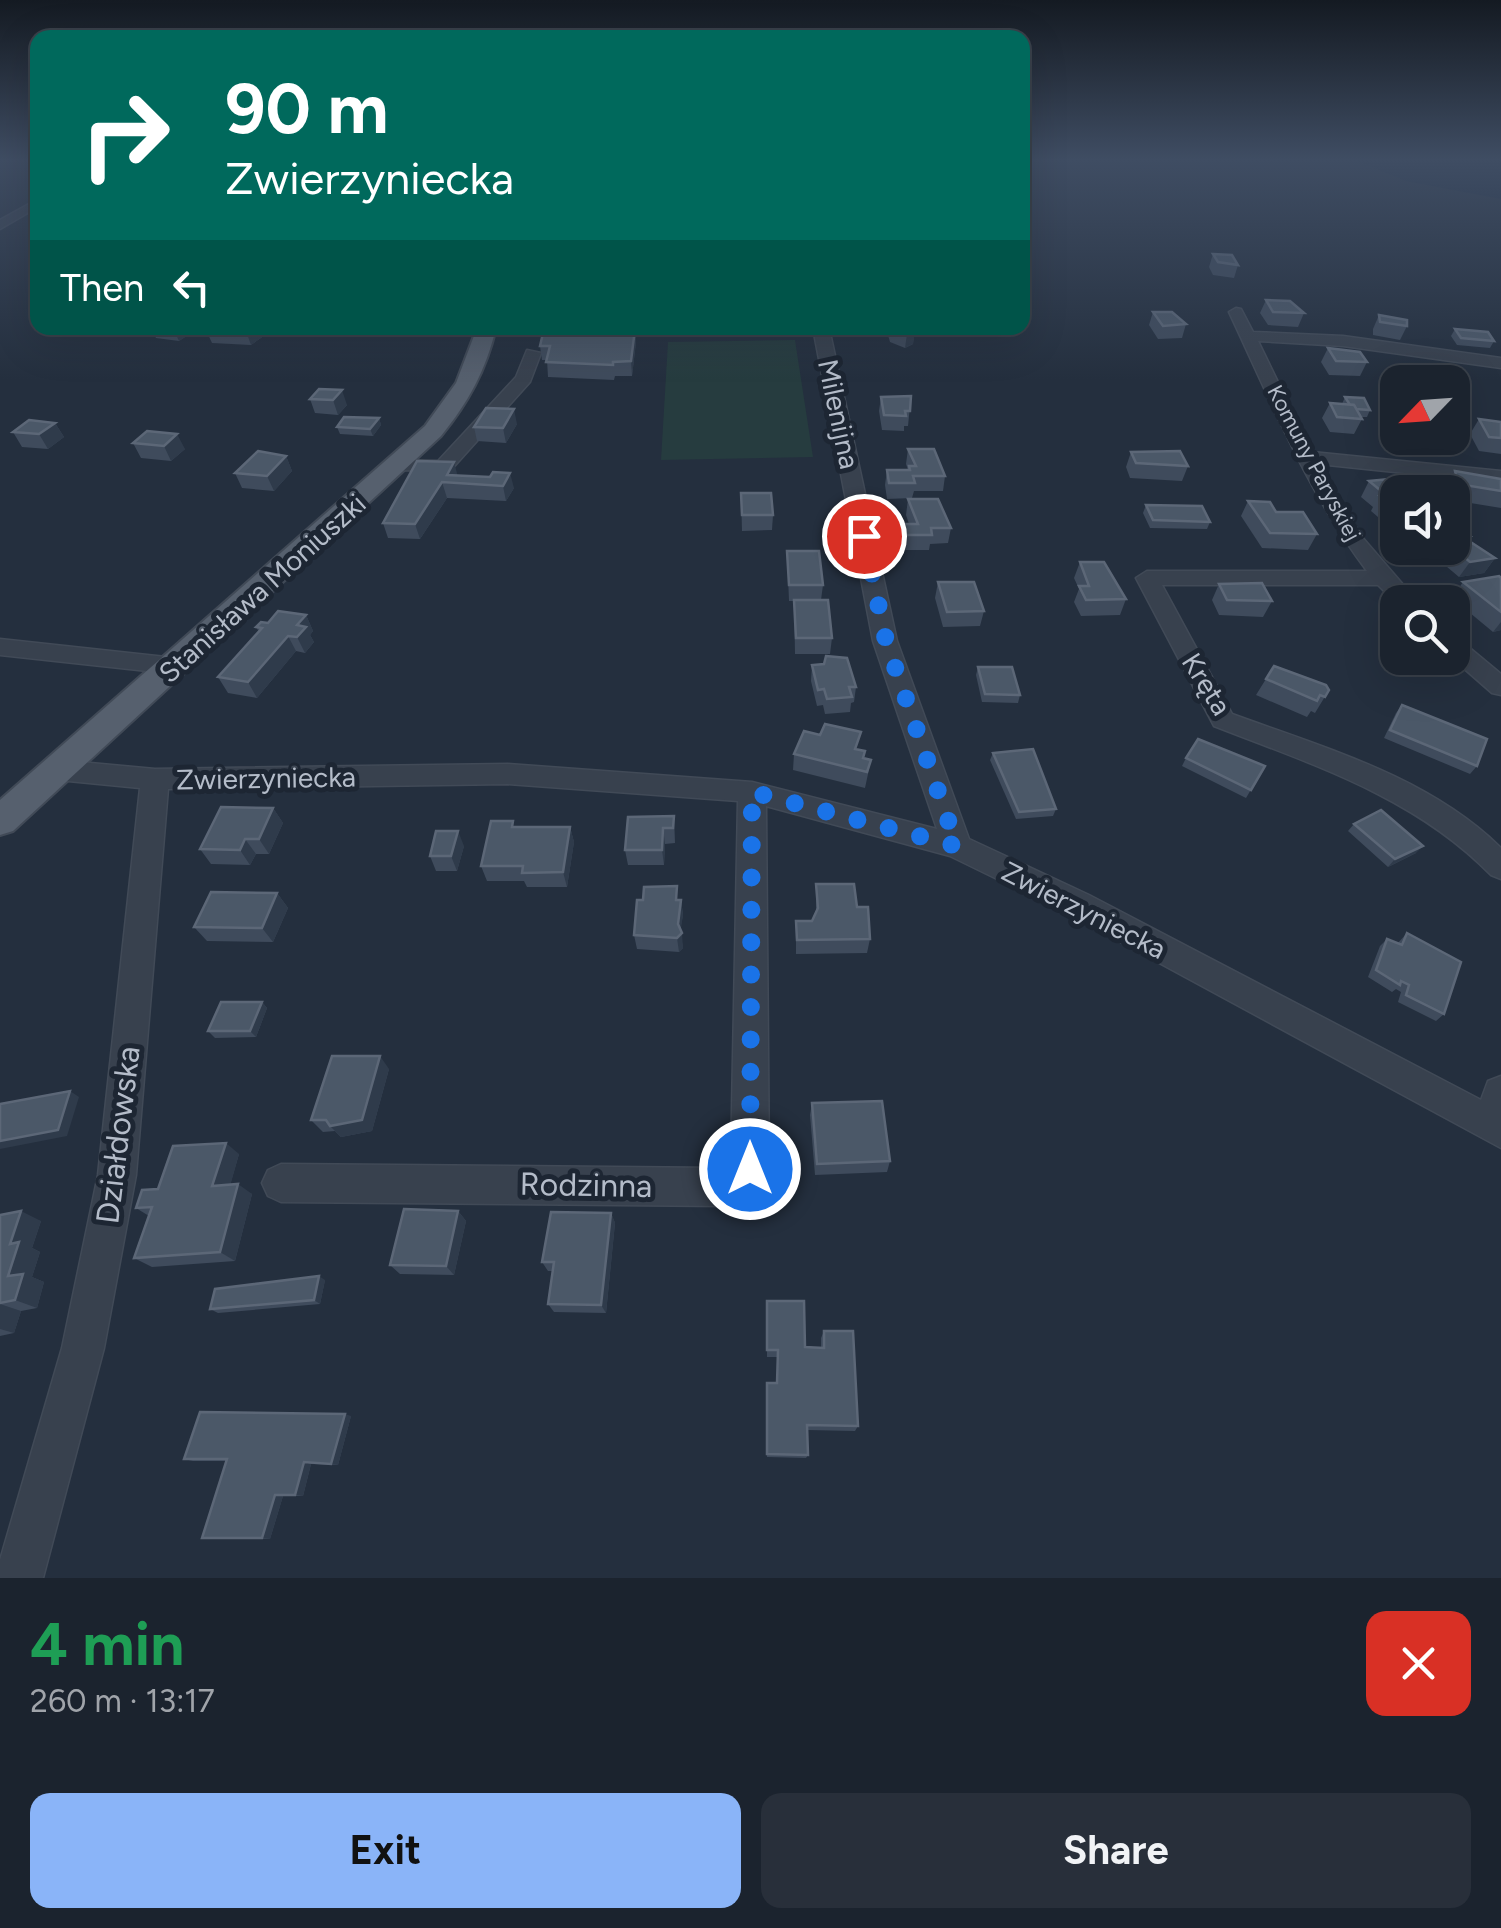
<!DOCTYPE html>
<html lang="en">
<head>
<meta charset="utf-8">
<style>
	body { margin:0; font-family:Figtree,sans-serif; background:#282f3a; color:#f1f3f6; height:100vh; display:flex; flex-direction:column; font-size:38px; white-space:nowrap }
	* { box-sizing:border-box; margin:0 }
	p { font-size:32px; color:#a0a4aa }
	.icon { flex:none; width:55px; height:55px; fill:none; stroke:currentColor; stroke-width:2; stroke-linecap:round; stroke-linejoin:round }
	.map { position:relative; height:1578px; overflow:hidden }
	.panel { display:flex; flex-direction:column; background:#1b232e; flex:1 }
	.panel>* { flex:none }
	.hud { position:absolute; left:30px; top:30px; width:1000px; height:305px; border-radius:20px; box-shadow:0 10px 40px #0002,0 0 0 2px #39404a; background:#00695c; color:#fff; overflow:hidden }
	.needle { width:65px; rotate:245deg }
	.fabs { position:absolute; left:1380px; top:365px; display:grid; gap:20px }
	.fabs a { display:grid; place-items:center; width:90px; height:90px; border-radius:20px; background:#1b232e; box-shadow:0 10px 40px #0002,0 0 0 2px #39404a; font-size:50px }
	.pin { position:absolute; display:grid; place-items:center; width:85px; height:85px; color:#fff; margin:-42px; border:5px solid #fff; border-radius:50%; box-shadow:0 2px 10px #0007 }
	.me { position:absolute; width:110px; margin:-55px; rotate:0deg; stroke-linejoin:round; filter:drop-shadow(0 0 8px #0008) }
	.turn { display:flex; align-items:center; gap:35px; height:210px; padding:0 30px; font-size:45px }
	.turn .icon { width:130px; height:130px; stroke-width:2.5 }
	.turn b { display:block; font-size:70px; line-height:85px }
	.then { display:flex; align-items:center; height:95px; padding:0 30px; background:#0003; gap:20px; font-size:38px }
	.round { display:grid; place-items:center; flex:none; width:105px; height:105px; border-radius:20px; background:#282f3a }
	.head { display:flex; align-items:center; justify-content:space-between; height:170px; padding:0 30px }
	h1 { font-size:60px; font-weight:700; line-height:75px; color:#1e9e55 }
	.action { display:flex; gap:20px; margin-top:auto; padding:20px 30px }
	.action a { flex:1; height:115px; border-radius:20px; background:#8ab4f8; color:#111; font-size:40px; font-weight:700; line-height:115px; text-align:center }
	.action a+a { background:#282f3a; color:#f1f3f6 }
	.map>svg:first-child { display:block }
</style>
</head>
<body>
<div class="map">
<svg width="1501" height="1578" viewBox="0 0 1501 1578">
	<rect width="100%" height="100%" fill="#242f3e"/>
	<path fill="#263c3f" d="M795,340L813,457L661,460L668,342Z"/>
	<path fill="#17263c" d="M1361,159H1501V199L1406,181L1358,161Z"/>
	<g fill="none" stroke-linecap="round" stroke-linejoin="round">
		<g stroke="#414a57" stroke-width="3">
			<g id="minor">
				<path d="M38,199V207L0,229V220Z"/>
				<path d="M1236,308L1241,309L1253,332L1343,336L1501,358V368L1343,346L1258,341L1312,452L1501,471V483L1318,464L1362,537L1418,602L1398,605L1378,585H1162L1232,714C1325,748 1429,777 1501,848V879L1491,875C1415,797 1314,765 1214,726L1136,578L1147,571H1367C1307,492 1271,401 1229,312Z"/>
				<path d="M813,328H829L897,641L969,839L1089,895L1481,1100L1488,1081L1501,1076V1148L1067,913L950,856L766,806L769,1169L763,1182L725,1206L281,1202L268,1196L262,1183L268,1170L281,1164L719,1168L731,1159L738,801L508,784L168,789L136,1175L104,1348L43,1578H0V1560L62,1348L98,1175L140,788L58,780L48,777L45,770L48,763L58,760L155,769L508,764L752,782L937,829L873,641Z"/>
				<path d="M527,350L541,353L530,382L450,471L390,470L388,466L397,460L438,461L516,377Z"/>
				<path d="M1452,637L1460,640L1501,674V695L1492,693L1452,658Z"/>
				<path d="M0,639L175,658L187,666L175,674L0,655Z"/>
			</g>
		</g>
		<g stroke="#414a57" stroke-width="4">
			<path id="major" d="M477,328H496C486,370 468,403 441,436L13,831L0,835V800L425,426L456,383Z"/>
		</g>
		<use href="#minor" fill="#38414e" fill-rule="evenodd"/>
		<use href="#major" fill="#56606e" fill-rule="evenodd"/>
	</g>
	<g fill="#3f4b5c">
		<path d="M1213,254L1238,265L1234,278L1213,275L1209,267Z"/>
		<path d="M1266,300L1304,313L1298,327L1268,325L1260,313Z"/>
		<path d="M1153,312L1186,324L1182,338L1158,339L1149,325Z"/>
		<path d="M1379,315L1407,326L1400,340L1373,335V329Z"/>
		<path d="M96,328H145L131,337L100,334Z"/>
		<path d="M151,328H196L197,329L179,341L156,338Z"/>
		<path d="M262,328L265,335L251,345L212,343L206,330Z"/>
		<path d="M875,328H925L924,335H914L913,344L905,348L890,342L888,335H877Z"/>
		<path d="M635,329L636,342L632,376H615L614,380L548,377L547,360H542L540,346Z"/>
		<path d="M1455,329L1494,341L1490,348L1457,345L1451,336Z"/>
		<path d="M1328,348L1367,362L1360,376L1329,375L1321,362Z"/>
		<path d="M319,389L347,405L338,415L315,413L310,399Z"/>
		<path d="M911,396L908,426H904V431L882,430L879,411L881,397Z"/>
		<path d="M1345,397L1370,410L1367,417H1361L1362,419L1354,434L1330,432L1322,418L1330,403L1342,404Z"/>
		<path d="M379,418L381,425L373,436L340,434L337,427Z"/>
		<path d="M1398,418V437L1393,426Z"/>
		<path d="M1479,419L1501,422V454L1479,451L1470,434Z"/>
		<path d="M55,423L64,437L48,449L22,447L13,432Z"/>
		<path d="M517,424L506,443L477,441L474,427Z"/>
		<path d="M147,431L185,449L171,461L141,458L133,443Z"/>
		<path d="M1400,438H1451L1447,444Z"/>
		<path d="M908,449L945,476L943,491H914L912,498L887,499L885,485L887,470H908L906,464Z"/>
		<path d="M1131,452L1188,466L1182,481L1130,478L1126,467Z"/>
		<path d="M286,456L292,471L274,491L242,488L235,473Z"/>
		<path d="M417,461L458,475L490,477L514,488L506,501L447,498L420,539L388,538L383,523Z"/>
		<path d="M1455,471L1501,479V508L1452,500V492H1446L1445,486Z"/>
		<path d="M1369,481L1398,492V521L1385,523L1371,511L1373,507L1361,497Z"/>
		<path d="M741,493L773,515L772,530L742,531Z"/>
		<path d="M908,499L951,528L948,543L930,544L929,550H899L897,540L899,524H909L906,515Z"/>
		<path d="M1248,501L1276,512L1317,534L1308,550L1262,548L1241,516Z"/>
		<path d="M1146,505L1210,522L1207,529L1150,528L1143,513Z"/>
		<path d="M1398,539V548H1452L1467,540L1495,558L1484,573L1459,577L1434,556L1422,552L1400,555L1392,548Z"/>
		<path d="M787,551L823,585L821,600L832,638L830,654H795L794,601H789Z"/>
		<path d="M1080,562L1126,599L1120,615L1081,616L1074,602L1079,589L1074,578Z"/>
		<path d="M1501,578V630L1493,632L1452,598L1463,582Z"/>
		<path d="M938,582L984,611L980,626L943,627L935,598Z"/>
		<path d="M1219,584L1272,601L1263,617L1219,615L1212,600Z"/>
		<path d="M306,615L313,631L310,635L314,642L305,653L296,651L257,698L228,693L218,677L259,632L256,627Z"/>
		<path d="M812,665L856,687L854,702L851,703L850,712L825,714L823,705L817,706L811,681Z"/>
		<path d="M1274,666L1329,690L1315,713L1311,711L1307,717L1256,695Z"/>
		<path d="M978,667L1020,695L1018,703L982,702L976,675Z"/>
		<path d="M1402,705L1477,766L1470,774L1384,738L1396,713Z"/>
		<path d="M858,750L864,758L871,760L865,788L793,770L794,754Z"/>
		<path d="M993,753L1056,809L1053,816L1016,819L990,760Z"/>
		<path d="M1186,758L1265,766L1246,798L1182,766Z"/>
		<path d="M273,808L283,823L269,854H256L250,865L211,864L200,849Z"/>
		<path d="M674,816L675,843L665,844L664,865H628L625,850Z"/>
		<path d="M1354,824L1416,853L1388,867L1348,831Z"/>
		<path d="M515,827H570L574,842L567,887H527L524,881H487L481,866Z"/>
		<path d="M464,846L457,871H436L430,856Z"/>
		<path d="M816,884L857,907L870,939L867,953L796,954V921H812L816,913Z"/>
		<path d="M277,893L288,908L273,942L207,941L194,927Z"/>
		<path d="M678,900H681L683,915L680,930L683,948L679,952L637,949L634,935Z"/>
		<path d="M1407,933L1444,1014L1436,1021L1398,1002L1401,992L1396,989L1392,992L1368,977L1380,946L1387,939L1398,943Z"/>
		<path d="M262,1002L267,1008L256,1037L215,1038L208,1031Z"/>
		<path d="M389,1069L372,1131L341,1137L335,1131L323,1132L311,1120Z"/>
		<path d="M812,1103L890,1161L887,1172L815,1175L810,1115Z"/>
		<path d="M239,1154L230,1185L252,1194L235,1261L152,1267L134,1258L149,1216L136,1208L158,1189Z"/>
		<path d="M458,1211L466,1221L454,1275L400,1274L390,1265Z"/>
		<path d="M611,1213L615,1223L606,1313L554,1312L548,1304L553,1271H548L542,1262Z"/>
		<path d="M0,1215L41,1221L32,1248L40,1252L32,1277L44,1282L37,1308L21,1311L14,1333L0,1336Z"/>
		<path d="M325,1280L320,1304L218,1313L210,1309Z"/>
		<path d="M767,1301L805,1347H821V1338L824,1331L858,1426L855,1431L807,1430L808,1455L806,1458L767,1457V1388L777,1383V1357H767Z"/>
		<path d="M351,1416L338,1465L311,1464L303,1496H283L270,1539L202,1538L226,1461H193L184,1459Z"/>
	</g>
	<g fill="#2f3b4b">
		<path d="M126,328H145L131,337Z"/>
		<path d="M173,328H196L197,329L179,341Z"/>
		<path d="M251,328H262L265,335L251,345L246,331Z"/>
		<path d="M635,329L636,342L632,376L631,361Z"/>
		<path d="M915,330L913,344L905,348L907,334Z"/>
		<path d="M342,390L347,405L338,415L333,400Z"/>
		<path d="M514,409L517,424L506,443L503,428Z"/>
		<path d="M379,418L381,425L373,436L370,429Z"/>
		<path d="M55,423L64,437L48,449L39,434Z"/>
		<path d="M177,434L185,449L171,461L164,446Z"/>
		<path d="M286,456L292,471L274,491L267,476Z"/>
		<path d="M454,462L458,477L447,475Z"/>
		<path d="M510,473L514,488L506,501L503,486Z"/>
		<path d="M442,482L447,498L420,539L415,524Z"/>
		<path d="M1394,507H1398V521L1385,523Z"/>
		<path d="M1405,548H1425L1422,552L1400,555Z"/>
		<path d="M1495,558L1484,573L1459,577L1470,562Z"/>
		<path d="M306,615L313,631L310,635L314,642L305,653L297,637V625Z"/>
		<path d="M1501,622V630L1493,632Z"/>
		<path d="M288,636L296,651L257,698L248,682Z"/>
		<path d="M273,808L283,823L269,854L259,839Z"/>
		<path d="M570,827L574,842L567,887L563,872Z"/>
		<path d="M663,828L665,844L664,865L662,850Z"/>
		<path d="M458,831L464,846L457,871L451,856Z"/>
		<path d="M245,839L256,854L250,865L240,850Z"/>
		<path d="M1423,846L1416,853L1388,867L1395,859Z"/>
		<path d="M277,893L288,908L273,942L262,928Z"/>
		<path d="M681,900L683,915L680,935L682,933L683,948L679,952L677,938Z"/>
		<path d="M262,1002L267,1008L256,1037L250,1031Z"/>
		<path d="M380,1056L389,1069L372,1131L341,1137L330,1126Z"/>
		<path d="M70,1091L79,1097L67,1136L0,1149V1141Z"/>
		<path d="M226,1143L239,1154L227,1197L212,1186Z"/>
		<path d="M238,1184L252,1194L235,1261L220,1252Z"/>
		<path d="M21,1211L41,1221L32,1248L40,1252L32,1277L44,1282L37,1308L15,1300L8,1276L10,1244Z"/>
		<path d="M458,1211L466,1221L454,1275L446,1266Z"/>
		<path d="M611,1213L615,1223L606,1313L601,1305Z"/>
		<path d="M319,1276L325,1280L320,1304L314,1300Z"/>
		<path d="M0,1304L21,1311L14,1333L0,1329Z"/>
		<path d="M345,1414L351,1416L338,1465L331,1464Z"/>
		<path d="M304,1462L311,1464L303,1496L295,1495Z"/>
		<path d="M275,1495L283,1496L270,1539L262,1538Z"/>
	</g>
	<g fill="#4b5868" stroke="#5c6777" stroke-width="2.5">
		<path d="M1213,254L1232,255L1238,265L1218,262Z"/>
		<path d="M1266,300L1290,301L1304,313L1273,312Z"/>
		<path d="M1153,312H1172L1186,324L1163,326Z"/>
		<path d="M1379,315L1407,320V326L1380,322Z"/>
		<path d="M209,328H251L246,331L206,330Z"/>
		<path d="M891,328H914L915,330L907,334Z"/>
		<path d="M544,329H635L631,361L613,362V365L546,362L550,346H540Z"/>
		<path d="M1455,329L1488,332L1494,341L1461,338Z"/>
		<path d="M1328,348L1360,352L1367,362L1336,361Z"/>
		<path d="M319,389L342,390L333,400L310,399Z"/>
		<path d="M911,396L910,411H905L906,416L884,415L881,397Z"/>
		<path d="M1345,397L1364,398L1370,410L1356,409L1354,405H1350Z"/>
		<path d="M1330,403L1354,405L1362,419L1337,417Z"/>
		<path d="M486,408L514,409L503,428L474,427Z"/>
		<path d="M344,417L379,418L370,429L337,427Z"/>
		<path d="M1479,419L1501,422V438L1489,437Z"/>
		<path d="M29,420L55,423L39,434L13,432Z"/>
		<path d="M147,431L177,434L164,446L133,443Z"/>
		<path d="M908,449H934L945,476H913L915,483H889L887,470H910L909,466H916Z"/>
		<path d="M258,451L286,456L267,476L235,473Z"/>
		<path d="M1180,451L1188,466L1136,463L1131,452Z"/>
		<path d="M417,461L454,462L447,475L490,477L493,472L510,473L503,486L442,482L415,524L383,523Z"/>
		<path d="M1455,471L1501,479V491L1458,484Z"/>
		<path d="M1400,478L1419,492H1398V507H1394L1380,496L1386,495L1369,481Z"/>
		<path d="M741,493H771L773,515H742Z"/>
		<path d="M908,499H938L951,528H931L932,535H901L899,524H918Z"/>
		<path d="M1248,501L1270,502L1276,512H1303L1317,534L1270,533Z"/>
		<path d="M1146,505L1202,506L1210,522L1153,520Z"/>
		<path d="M1452,525H1455L1470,536L1463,537L1495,558L1470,562L1452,547Z"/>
		<path d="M787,551H819L823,585H789Z"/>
		<path d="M1080,562H1104L1126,599L1086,600L1079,586H1089Z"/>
		<path d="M1499,576L1501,578V612L1463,582Z"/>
		<path d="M938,582H974L984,611L947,612Z"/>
		<path d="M1262,583L1272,601L1227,600L1219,584Z"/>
		<path d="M794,600H828L832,638H796Z"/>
		<path d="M278,611L306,615L297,625L306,627L297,637L288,636L248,682L218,677L262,628L256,627L261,622L268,623Z"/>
		<path d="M826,656L847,658L856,687H849L852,697L827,699L824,689L818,690L812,665L824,664Z"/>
		<path d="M1274,666L1326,685L1329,690L1325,697L1320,695L1317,701L1266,679Z"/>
		<path d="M978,667H1012L1020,695L985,694Z"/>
		<path d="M1402,705L1487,739L1477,766L1390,730Z"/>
		<path d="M825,724L861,732L855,749L865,751L863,758L871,760L867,772L794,754L804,731L820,735Z"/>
		<path d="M1198,739L1265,766L1251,790L1186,758Z"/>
		<path d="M1033,749L1056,809L1019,812L993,753Z"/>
		<path d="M221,807L273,808L259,839H245L240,850L200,849Z"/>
		<path d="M1381,810L1423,846L1395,859L1354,824Z"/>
		<path d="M674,816L673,828H663L662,850H625L628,817Z"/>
		<path d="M491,821H513L512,827H570L563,872L522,873L523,866H481Z"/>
		<path d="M436,831H458L451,856H430Z"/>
		<path d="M816,884H854L857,907H868L870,939L797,940L796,921H812L818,908Z"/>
		<path d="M677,886L676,900H681L678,924L682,933L677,938L634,935L637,900H643L644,887Z"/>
		<path d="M211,892L277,893L262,928L194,927Z"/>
		<path d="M1407,933L1461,962L1444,1014L1406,995L1409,985L1401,981L1400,985L1376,970L1387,939L1402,945Z"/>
		<path d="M221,1002H262L250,1031H208Z"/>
		<path d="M332,1056H380L362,1120L330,1126L326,1120H311Z"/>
		<path d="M70,1091L58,1130L0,1141V1104Z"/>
		<path d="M882,1101L890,1161L817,1164L812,1103Z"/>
		<path d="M226,1143L212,1186L238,1184L220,1252L134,1258L152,1207L136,1208L142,1190L158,1189L173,1146Z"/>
		<path d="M404,1209L458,1211L446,1266L390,1265Z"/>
		<path d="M21,1211L10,1244L19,1242L8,1276L23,1274L15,1300L0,1303V1215Z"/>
		<path d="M551,1212L611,1213L601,1305L548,1304L554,1262H542Z"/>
		<path d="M319,1276L314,1300L210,1309L215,1289Z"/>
		<path d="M767,1301H804L805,1347L824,1348V1331H853L858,1426L807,1425L808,1455L767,1454V1383H777L778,1350H767Z"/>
		<path d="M200,1412L345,1414L331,1464L304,1462L295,1495H275L262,1538H202L227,1459H184Z"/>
	</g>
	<linearGradient id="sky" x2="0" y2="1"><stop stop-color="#141a22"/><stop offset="0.42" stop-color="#3f4d63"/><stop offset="1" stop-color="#3f4d63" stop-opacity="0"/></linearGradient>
	<rect width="1501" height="380" fill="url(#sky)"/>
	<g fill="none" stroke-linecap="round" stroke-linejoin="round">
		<path stroke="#1a73e8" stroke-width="18" stroke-dasharray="0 32.4" d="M750,1169L752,792L957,846L886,641L864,536"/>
	</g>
	<g text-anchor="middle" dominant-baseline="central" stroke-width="10" stroke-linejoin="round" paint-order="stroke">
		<g font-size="22" fill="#b4bcc9" stroke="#1d2633">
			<text transform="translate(1314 463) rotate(62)">Komuny Paryskiej</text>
		</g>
		<g font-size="28" fill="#b4bcc9" stroke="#1d2633">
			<text transform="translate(839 414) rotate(78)">Milenijna</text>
			<text transform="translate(262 588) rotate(-42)">Stanisława Moniuszki</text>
			<text transform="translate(1207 684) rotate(58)">Kręta</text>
			<text transform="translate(266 778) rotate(-1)">Zwierzyniecka</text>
			<text transform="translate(1084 910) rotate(27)">Zwierzyniecka</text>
		</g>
		<g font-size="32" fill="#b4bcc9" stroke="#1d2633">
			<text transform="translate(118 1135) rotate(-83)">Działdowska</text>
			<text transform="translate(586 1185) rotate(1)">Rodzinna</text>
		</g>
	</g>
</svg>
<div class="fabs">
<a><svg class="needle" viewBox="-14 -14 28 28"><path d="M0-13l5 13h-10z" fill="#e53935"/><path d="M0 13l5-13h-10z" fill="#a0a4aa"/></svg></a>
<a><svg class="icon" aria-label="sound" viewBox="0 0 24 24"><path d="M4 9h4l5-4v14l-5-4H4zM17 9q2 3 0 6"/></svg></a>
<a><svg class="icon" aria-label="search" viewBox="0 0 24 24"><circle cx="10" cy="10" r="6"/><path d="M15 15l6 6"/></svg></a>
</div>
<div class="pin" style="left:864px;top:536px;background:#d93025"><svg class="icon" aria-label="arrive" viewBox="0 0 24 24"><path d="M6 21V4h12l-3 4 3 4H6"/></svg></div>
<svg class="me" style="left:750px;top:1169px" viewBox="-20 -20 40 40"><circle r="17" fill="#1a73e8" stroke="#fff" stroke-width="3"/><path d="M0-11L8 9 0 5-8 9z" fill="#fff"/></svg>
<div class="hud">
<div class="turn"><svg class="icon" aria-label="right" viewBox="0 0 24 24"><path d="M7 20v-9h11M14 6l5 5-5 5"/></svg><div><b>90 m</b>Zwierzyniecka</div></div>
<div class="then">Then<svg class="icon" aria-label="left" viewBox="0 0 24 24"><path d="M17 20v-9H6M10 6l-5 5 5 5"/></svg></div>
</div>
</div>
<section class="panel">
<div class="head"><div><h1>4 min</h1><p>260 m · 13:17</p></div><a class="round" style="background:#d93025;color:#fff"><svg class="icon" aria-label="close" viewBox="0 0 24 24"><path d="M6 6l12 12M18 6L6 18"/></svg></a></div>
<div class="action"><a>Exit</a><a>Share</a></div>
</section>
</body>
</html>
